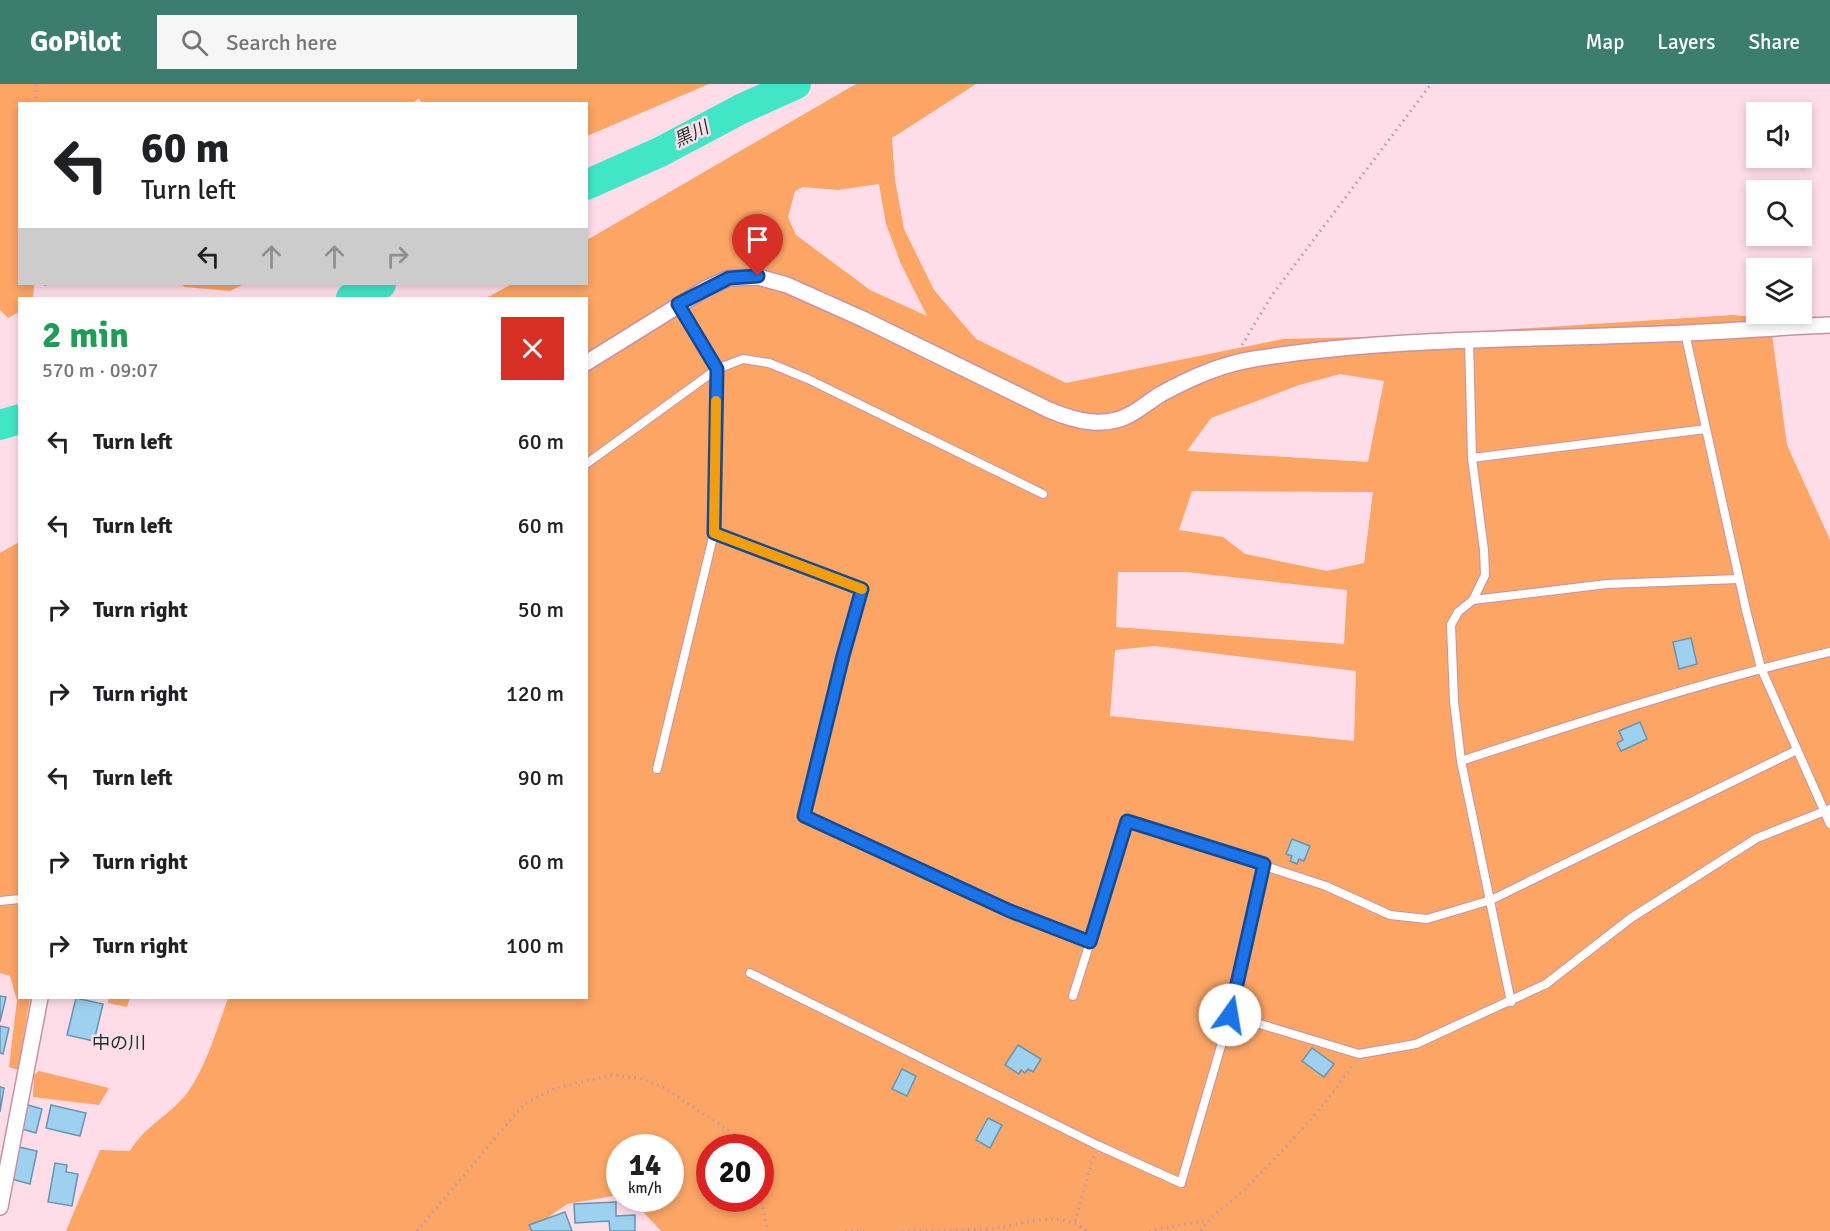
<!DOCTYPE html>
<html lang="en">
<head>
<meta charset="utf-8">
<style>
	body { margin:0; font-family:Signika,"Noto Sans JP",sans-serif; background:#f6f6f6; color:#202124; height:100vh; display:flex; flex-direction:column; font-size:22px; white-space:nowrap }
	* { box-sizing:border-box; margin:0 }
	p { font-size:20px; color:#757577 }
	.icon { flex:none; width:33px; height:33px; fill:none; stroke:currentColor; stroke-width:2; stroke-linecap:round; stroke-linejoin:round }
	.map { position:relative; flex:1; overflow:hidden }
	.drawer { position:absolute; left:18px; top:213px; width:570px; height:702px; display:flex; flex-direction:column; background:#fff; border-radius:0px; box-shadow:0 3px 9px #0003 }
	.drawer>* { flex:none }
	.guide { position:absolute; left:18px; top:18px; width:570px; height:183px; border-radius:0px; box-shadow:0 3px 9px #0003; background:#fff; color:#202124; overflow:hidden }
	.buttons { position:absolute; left:1746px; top:18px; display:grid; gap:12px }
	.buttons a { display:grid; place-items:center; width:66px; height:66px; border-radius:0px; background:#fff; box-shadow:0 3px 9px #0003; font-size:30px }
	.speed { position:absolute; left:606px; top:1050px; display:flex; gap:12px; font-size:30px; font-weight:700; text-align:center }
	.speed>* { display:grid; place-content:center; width:78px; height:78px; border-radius:50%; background:#fff; box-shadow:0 3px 9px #0003; line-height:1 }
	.speed small { font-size:15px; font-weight:400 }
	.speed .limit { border:9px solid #d22; background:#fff; color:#111 }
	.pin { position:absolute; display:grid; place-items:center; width:51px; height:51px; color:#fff; margin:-62px -26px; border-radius:50% 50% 50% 0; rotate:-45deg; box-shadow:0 0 6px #0007 }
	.pin .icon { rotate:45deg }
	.me { position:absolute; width:66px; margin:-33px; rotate:13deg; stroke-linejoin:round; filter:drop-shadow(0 0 4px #0008) }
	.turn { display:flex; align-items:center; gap:21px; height:126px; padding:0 24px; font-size:27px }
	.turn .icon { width:78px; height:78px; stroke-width:2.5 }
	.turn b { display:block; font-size:42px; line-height:51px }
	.lanes { display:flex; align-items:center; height:57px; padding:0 24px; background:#0003; justify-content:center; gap:30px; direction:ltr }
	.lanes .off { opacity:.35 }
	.round { display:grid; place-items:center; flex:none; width:63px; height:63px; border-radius:0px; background:#f6f6f6 }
	.headline { display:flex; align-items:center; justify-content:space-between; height:102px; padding:0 24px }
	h1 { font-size:36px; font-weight:700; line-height:45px; color:#1e9e55 }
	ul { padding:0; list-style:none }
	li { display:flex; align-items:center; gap:18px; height:84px; padding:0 24px }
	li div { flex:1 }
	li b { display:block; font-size:22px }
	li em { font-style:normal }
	header { display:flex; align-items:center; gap:36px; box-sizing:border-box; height:84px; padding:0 30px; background:#3b7d6e; color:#fff }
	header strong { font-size:28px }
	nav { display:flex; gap:33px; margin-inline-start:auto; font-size:21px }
	.search { width:420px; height:54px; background:#f6f6f6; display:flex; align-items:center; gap:15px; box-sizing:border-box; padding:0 21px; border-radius:0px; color:#757577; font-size:22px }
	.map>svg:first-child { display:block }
</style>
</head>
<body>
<header>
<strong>GoPilot</strong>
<div class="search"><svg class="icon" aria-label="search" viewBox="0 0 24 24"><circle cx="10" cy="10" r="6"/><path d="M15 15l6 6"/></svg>Search here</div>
<nav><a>Map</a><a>Layers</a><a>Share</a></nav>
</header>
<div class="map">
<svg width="1830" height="1147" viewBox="0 0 1830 1147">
	<rect width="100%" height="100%" fill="#ffdde8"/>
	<g fill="#fca565" fill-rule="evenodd">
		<path d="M0,0H709L587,52L586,20H422L419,14L412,20H20V200H34L33,214H20L19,228L8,234L0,226Z"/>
		<path d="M856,0H976L892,54L895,96L904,145L934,206L976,255L1066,299L1283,255L1407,252L1733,231L1754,233L1772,251L1787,361L1830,456V1147H661L631,1115L670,1114V1064H620L619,1111L567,1120L536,1142L538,1147H66L100,1066L130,1067C144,1042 172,1030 188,1008C207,980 217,945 228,914H586V214H486L512,200H586L587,156ZM879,100L886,140L901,180L927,232L870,206L796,151L788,133L795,107L803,103L838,106ZM1340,290L1384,297L1368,378L1187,367L1211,334L1299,301ZM1192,407L1373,408L1364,479L1327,487L1245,470L1223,453L1179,446ZM1118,488H1186L1347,506L1344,560L1116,543ZM1155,562L1356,587L1354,657L1110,632L1115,566ZM710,1064H760V1114H710Z"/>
		<path d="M181,200H244L230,207L185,203Z"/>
		<path d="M19,458L20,914H30L18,986L9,983L17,916L10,892L0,889V469Z"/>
		<path d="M109,914H130L127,923L108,919Z"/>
		<path d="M39,987L109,1004L99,1021L33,1013L34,991Z"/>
	</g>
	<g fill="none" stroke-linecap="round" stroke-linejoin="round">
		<g stroke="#40e6c5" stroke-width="30">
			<path d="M586,101L660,68L741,25L796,0"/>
			<path d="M351,214L381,200"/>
			<path d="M0,341L20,335"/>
		</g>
	</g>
	<g fill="#9ed0ef" stroke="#6595b2" stroke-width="1.5">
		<path d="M1691,554L1697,580L1679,585L1673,558Z"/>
		<path d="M1640,638L1647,655L1621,667L1617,659L1623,656L1619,647Z"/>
		<path d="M1292,755L1310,762L1304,777L1299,775L1297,780L1290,777L1292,772L1286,770Z"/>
		<path d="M0,912L6,913L0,938Z"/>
		<path d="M76,914L103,920L94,957L67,951Z"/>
		<path d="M0,942L9,944L3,970L0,969Z"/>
		<path d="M1018,961L1041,975L1033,988L1028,985L1025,989L1021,986L1019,990L1005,981Z"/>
		<path d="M1312,964L1334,980L1324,993L1302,977Z"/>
		<path d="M902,985L916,992L907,1012L892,1005Z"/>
		<path d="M0,1003L4,1004L0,1028Z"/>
		<path d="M28,1021L42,1025L36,1049L22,1045Z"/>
		<path d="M51,1021L86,1029L80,1052L46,1044Z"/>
		<path d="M988,1034L1002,1041L990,1064L976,1056Z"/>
		<path d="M19,1063L37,1067L30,1100L11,1095Z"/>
		<path d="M55,1079L67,1081L66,1088L78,1090L72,1122L48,1118Z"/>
		<path d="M616,1118V1132L635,1131V1147H610L609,1137L575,1139L574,1120Z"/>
		<path d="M565,1128L572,1147H532L529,1141Z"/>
	</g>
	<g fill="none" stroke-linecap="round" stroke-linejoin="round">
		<g stroke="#c792a5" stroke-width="10">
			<g id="lane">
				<path d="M678,221L717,285L714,449L863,505L843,572L804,732L1010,827L1090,858L1127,737L1326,802L1390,831L1427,835L1491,816L1797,666"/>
				<path d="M1685,249L1746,526L1761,584L1830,740"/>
				<path d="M1469,256L1472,374L1484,466L1485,491L1473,516L1458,528L1451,541L1454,617L1461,677L1511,918"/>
				<path d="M1472,374L1706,345"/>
				<path d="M586,380L717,285L743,275L769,279L808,295L1043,410"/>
				<path d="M1473,516L1607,500L1739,495"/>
				<path d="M1461,677C1583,637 1705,597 1830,568"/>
				<path d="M657,685L714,449"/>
				<path d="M1264,780L1230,931L1359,970L1416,960L1546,900L1631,834L1757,754L1830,725"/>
				<path d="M0,817L20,815"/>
				<path d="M750,889L1097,1061L1181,1099L1230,931"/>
				<path d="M1073,912L1090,858"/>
			</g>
		</g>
		<g stroke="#c792a5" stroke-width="18">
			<g id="street">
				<path d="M586,279L705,205L729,194L758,193L787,201L863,235L1049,326C1075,337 1105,345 1131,330C1142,324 1151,316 1161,310C1190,294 1222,280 1254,275C1396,252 1542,256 1685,249C1733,247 1782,243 1830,241"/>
				<path d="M0,1123L40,914"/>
			</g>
		</g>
		<g stroke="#b89ba5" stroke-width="3" stroke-dasharray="1.5 4.5" stroke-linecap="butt">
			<path d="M36,20V0"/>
			<path d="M45,200L46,203"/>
			<path d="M1242,261L1272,211L1431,0"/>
			<path d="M760,1112L768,1147"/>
			<path d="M1075,1137L1094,1071"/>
			<path d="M417,1147L524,1020L555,1004L613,991L639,994L663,1003L734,1050L748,1064"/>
			<path d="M845,1147H864"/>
			<path d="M902,1147C932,1146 964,1147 994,1144C1025,1141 1059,1124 1087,1147"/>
			<path d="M1149,1147L1208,1136"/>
			<path d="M1201,1147C1212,1129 1230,1120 1244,1106C1282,1067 1323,1026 1353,980"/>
		</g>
		<use href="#lane" stroke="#fff" stroke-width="8"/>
		<use href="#street" stroke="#fff" stroke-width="15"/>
	</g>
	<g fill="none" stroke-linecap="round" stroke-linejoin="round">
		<g stroke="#114b97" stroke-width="15">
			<path id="route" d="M758,192L729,194L678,220L717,285L714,449L862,505L843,572L804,732L1010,827L1090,858L1127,737L1264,780L1230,931"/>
		</g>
		<use href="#route" stroke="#1a73e8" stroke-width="10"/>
		<path stroke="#f59e0b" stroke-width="10" d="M716,317L714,449L862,505"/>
	</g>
	<g text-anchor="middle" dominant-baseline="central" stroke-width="5" stroke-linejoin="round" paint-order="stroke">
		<g font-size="18" font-style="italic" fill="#17312b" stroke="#ffdde8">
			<text transform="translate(691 50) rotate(-26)">黒川</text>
		</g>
		<g font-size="18" fill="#13332b" stroke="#ffdde8">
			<text x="119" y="959">中の川</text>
		</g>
	</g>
</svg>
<div class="buttons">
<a><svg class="icon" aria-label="sound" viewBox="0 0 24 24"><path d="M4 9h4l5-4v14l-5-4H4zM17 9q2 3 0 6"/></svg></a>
<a><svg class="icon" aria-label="search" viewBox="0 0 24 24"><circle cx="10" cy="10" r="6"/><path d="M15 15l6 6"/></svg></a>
<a><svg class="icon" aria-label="layers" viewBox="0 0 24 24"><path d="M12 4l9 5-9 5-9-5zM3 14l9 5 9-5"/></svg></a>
</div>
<div class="speed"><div>14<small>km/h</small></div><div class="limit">20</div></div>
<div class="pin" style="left:758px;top:192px;background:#d93025"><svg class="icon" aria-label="arrive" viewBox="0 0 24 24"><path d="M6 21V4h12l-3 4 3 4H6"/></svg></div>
<svg class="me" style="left:1230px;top:931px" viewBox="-20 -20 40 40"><circle r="19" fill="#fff"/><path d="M0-13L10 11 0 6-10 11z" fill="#1a73e8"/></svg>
<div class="guide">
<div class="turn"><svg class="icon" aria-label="left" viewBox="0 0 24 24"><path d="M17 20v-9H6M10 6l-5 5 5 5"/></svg><div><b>60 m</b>Turn left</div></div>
<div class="lanes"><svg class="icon" aria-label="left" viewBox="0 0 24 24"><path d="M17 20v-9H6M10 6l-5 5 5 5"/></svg><svg class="icon off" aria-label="ahead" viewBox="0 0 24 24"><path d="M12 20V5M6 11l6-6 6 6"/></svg><svg class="icon off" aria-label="ahead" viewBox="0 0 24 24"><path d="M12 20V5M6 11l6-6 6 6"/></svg><svg class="icon off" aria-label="right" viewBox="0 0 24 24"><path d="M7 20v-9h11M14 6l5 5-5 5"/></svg></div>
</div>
<section class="drawer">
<div class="headline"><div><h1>2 min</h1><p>570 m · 09:07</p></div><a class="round" style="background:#d93025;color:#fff"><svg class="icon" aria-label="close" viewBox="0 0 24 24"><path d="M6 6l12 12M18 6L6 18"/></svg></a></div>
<ul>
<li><svg class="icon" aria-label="left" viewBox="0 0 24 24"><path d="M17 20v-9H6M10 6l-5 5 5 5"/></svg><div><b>Turn left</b></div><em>60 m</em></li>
<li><svg class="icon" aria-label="left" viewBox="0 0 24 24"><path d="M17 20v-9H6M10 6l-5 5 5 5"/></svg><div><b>Turn left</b></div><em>60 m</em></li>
<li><svg class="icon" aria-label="right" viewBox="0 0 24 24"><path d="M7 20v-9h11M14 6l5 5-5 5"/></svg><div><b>Turn right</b></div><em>50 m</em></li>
<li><svg class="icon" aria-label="right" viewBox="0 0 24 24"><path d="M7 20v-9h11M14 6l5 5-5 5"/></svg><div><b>Turn right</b></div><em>120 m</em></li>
<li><svg class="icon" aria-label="left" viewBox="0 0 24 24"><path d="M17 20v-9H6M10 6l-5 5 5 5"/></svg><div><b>Turn left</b></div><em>90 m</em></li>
<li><svg class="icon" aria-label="right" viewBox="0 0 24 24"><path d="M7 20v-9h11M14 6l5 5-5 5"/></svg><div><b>Turn right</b></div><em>60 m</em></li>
<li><svg class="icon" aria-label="right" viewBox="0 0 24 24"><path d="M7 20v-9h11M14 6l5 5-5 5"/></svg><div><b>Turn right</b></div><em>100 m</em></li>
</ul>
</section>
</div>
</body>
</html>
